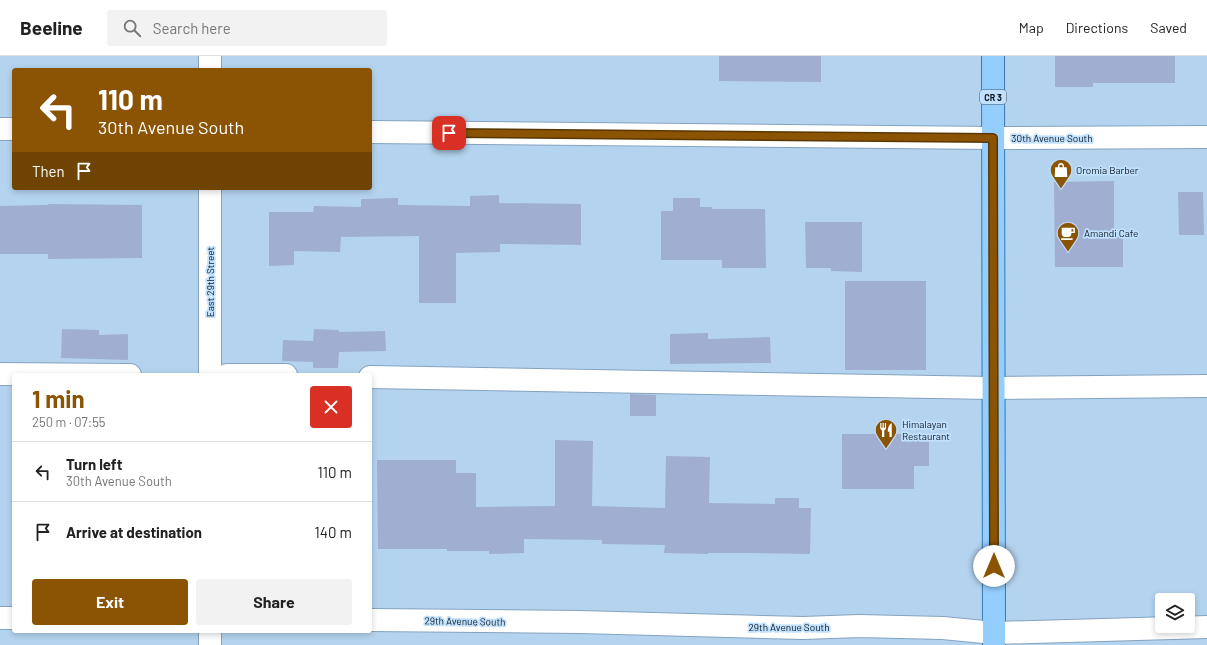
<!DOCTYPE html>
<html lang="en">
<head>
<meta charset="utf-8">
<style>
	body { margin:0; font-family:Barlow,sans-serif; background:#f2f2f2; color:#222; height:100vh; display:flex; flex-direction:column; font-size:15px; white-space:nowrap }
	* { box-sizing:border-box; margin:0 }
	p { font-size:13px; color:#767676 }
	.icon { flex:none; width:22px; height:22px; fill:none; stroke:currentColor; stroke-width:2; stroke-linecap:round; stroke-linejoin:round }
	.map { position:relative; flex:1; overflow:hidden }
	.details { position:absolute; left:12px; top:317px; width:360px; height:260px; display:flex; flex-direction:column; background:#fff; border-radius:4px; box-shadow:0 2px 6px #0003 }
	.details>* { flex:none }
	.top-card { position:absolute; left:12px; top:12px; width:360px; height:122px; border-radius:4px; box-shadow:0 2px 6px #0003; background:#8b5405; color:#fff; overflow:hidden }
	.fabs { position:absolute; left:1155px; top:537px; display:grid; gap:8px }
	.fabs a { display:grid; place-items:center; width:40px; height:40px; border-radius:4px; background:#fff; box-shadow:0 2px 6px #0003; font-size:20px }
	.pin { position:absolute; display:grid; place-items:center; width:34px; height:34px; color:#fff; margin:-17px; border-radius:8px; box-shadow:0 2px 6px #0006 }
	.me { position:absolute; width:44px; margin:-22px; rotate:0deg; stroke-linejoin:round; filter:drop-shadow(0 0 3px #0008) }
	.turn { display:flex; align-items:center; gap:14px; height:84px; padding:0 20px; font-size:18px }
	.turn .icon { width:52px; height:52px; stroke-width:2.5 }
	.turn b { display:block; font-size:28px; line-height:34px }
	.then { display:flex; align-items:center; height:38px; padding:0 20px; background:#0003; gap:8px; font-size:15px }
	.round { display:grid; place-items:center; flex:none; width:42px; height:42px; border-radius:4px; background:#f2f2f2 }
	.overview { display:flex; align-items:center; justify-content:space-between; height:68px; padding:0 20px }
	h1 { font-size:24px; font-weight:700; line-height:30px; color:#8b5405 }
	.cta { display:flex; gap:8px; margin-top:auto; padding:8px 20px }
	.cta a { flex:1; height:46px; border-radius:4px; background:#8b5405; color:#fff; font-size:16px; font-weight:700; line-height:46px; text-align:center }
	.cta a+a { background:#f2f2f2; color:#222 }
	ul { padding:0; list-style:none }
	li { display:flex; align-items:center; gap:12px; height:60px; padding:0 20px; border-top:1px solid #e0e0e0 }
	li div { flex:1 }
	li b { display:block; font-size:15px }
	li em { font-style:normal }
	header { display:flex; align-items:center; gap:24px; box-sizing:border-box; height:56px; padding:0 20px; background:#fff; border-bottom:1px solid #e0e0e0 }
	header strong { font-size:19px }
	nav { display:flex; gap:22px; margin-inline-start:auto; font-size:14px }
	.search { width:280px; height:36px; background:#f2f2f2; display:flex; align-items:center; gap:10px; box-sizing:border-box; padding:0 14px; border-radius:4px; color:#767676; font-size:15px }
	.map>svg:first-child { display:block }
</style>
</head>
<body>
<header>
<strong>Beeline</strong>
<div class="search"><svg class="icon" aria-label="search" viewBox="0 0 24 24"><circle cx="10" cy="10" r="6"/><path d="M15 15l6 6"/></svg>Search here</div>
<nav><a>Map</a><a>Directions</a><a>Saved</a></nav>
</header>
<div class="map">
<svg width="1207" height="589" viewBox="0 0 1207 589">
	<rect width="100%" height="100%" fill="#b4d3ef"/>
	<g fill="#a0afd1">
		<path d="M719,0H821V26L719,25Z"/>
		<path d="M1055,0H1175V27H1093V31H1055Z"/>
		<path d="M1114,125V181H1123V211H1055L1054,126Z"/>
		<path d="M1178,136H1203L1204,179H1179Z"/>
		<path d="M499,139V147L581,148V189L500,188V196L456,197V247H419V180L341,181L340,196L294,195V209L269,210V156H313L314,150L361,151V143L398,142V149L470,150V140Z"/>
		<path d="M673,142H700V151H712V153H765L766,212H722V204H661V155H673Z"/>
		<path d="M48,148L142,149V202L48,203V198H0V150L48,149Z"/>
		<path d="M805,166H862V216L831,215V212H806Z"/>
		<rect x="845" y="225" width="81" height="89"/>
		<path d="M62,273L99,274V279L128,278V304L61,302Z"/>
		<path d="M314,273L339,274V276L385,275L386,295L339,296L338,312H313V306L282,305L283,284L313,285Z"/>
		<path d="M708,277V283L770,281L771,307L670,308V278Z"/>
		<path d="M630,338L656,339V360H630Z"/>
		<path d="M842,378H929V410H914V433H842Z"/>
		<path d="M555,384L593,385L592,450L665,452L666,400L710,401L709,447L775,448V442H799V452H811L810,498L749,497H708V498L664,497L665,489L602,488V484L524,483V497L489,498V495H447V493H378L377,404H456V417H476V451L555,450Z"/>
	</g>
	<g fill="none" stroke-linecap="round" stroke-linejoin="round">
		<g stroke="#85a3bf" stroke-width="24">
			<g id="minor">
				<path d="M210,0V14"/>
				<path d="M0,73H14"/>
				<path d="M370,76L993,82L1207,81"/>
				<path d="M210,132V319"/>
				<path d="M0,318L130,319"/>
				<path d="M227,319H286"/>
				<path d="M370,321L992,332L1207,330"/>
				<path d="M0,562H14"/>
				<path d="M370,564L580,566L803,572L859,570L943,572L994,577L1207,571"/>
				<path d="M210,575V589"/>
			</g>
		</g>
		<g stroke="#367ab2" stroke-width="24">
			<path id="major" d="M993,0L994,589"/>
		</g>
		<use href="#minor" stroke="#fff" stroke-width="22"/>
		<use href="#major" stroke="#93cefe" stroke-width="22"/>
	</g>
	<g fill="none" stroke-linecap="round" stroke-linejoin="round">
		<g stroke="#5a3703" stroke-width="10">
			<path id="route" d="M449,77L993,82L994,510"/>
		</g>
		<use href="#route" stroke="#8b5405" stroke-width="7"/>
	</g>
	<defs>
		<g id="shop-pin" transform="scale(1.15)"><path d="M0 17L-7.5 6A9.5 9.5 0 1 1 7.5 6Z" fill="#8b5405" stroke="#c0e0fd"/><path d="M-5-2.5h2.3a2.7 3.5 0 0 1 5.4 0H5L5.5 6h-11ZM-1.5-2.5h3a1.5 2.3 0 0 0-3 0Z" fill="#fff"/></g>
		<g id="cafe-pin" transform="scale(1.15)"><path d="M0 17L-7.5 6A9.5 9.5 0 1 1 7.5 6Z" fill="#8b5405" stroke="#c0e0fd"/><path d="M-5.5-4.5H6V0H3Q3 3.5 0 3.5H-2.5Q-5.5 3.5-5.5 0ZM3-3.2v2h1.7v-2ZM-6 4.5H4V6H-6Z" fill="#fff"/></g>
		<g id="restaurant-pin" transform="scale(1.15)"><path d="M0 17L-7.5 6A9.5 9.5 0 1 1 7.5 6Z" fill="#8b5405" stroke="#c0e0fd"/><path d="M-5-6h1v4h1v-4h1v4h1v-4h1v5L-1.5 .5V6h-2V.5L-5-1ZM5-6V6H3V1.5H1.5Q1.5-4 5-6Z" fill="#fff"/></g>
	</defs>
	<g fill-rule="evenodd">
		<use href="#shop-pin" x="1061" y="114"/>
		<use href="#cafe-pin" x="1068" y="177"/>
		<use href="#restaurant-pin" x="886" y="374"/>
	</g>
	<g text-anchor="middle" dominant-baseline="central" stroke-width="3.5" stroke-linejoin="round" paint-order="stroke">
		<rect fill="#c0e0fd" stroke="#455666" stroke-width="1" x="980" y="34" width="26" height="14" rx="3"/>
		<g font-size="9" font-weight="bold" fill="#101b26">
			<text x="993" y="41">CR 3</text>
		</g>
		<g font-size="10" fill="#101b26" stroke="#c0e0fd">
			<text x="1052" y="82">30th Avenue South</text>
			<text transform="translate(210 226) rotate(-90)">East 29th Street</text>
			<text transform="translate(465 565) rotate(1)">29th Avenue South</text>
			<text x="789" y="571">29th Avenue South</text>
		</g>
		<g font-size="10" fill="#101b26" stroke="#c0e0fd" text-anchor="start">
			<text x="1076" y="114">Oromia Barber</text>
			<text x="1084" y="177">Amandi Cafe</text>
			<text x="902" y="368">Himalayan<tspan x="902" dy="12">Restaurant</tspan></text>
		</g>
	</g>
</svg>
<div class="fabs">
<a><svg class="icon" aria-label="layers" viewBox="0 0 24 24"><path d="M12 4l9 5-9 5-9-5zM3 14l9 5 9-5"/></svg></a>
</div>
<div class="pin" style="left:449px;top:77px;background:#d93025"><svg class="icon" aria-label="arrive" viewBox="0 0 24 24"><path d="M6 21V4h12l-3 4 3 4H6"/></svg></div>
<svg class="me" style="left:994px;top:510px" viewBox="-20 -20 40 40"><circle r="19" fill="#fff"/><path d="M0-13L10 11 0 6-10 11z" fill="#8b5405"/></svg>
<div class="top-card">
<div class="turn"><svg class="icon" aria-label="left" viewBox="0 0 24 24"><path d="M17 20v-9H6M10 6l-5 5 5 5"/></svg><div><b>110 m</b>30th Avenue South</div></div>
<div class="then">Then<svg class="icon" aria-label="arrive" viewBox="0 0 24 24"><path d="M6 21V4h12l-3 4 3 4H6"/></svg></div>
</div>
<section class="details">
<div class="overview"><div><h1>1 min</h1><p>250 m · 07:55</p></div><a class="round" style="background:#d93025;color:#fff"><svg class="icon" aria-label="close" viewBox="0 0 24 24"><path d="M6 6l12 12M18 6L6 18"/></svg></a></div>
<ul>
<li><svg class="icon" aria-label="left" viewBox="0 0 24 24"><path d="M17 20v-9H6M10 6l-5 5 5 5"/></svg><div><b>Turn left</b><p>30th Avenue South</p></div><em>110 m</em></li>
<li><svg class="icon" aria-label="arrive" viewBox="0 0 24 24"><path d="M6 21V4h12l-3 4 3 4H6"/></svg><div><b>Arrive at destination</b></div><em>140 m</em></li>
</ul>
<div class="cta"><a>Exit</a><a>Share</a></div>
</section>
</div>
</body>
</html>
